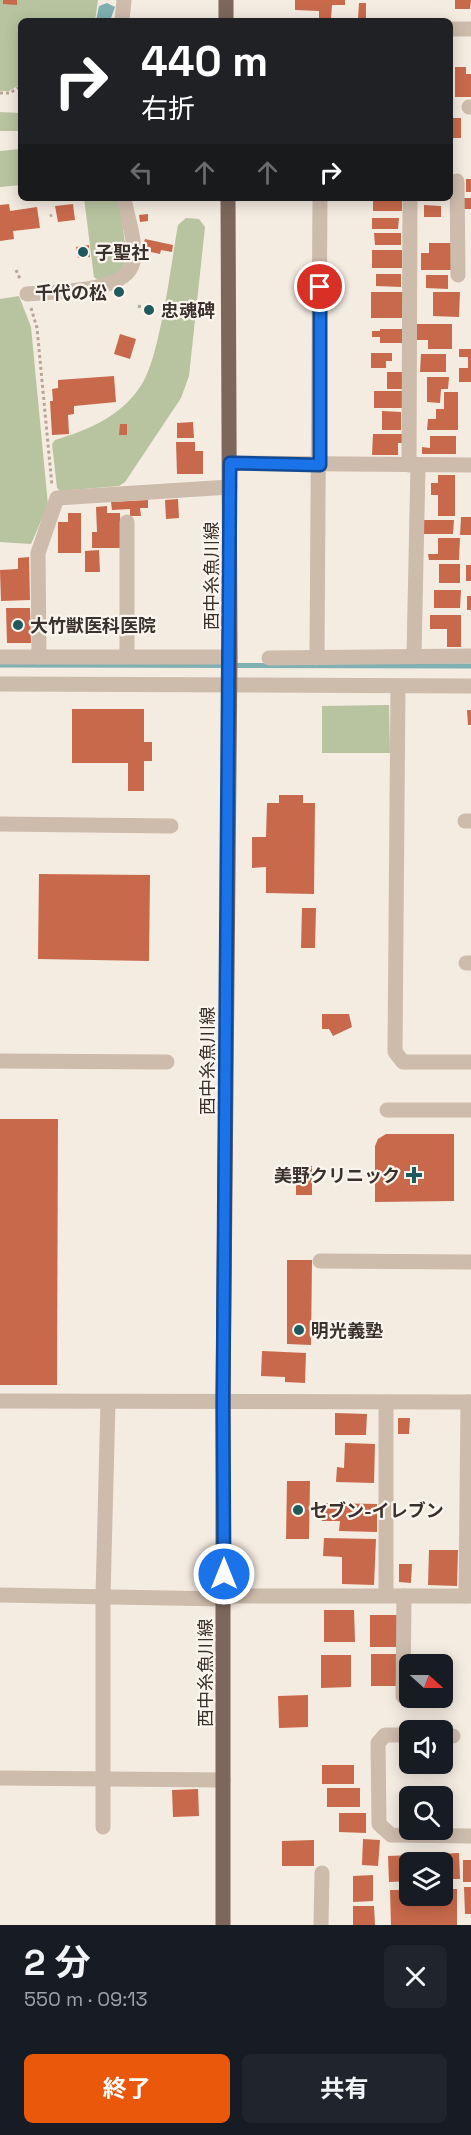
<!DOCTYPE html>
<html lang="ja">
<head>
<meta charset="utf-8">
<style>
	body { margin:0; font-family:"Space Grotesk","Noto Sans JP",sans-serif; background:#20242c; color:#f1f3f6; height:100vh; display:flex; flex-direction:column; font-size:22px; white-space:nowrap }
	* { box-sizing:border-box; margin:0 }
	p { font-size:20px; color:#9ea1a6 }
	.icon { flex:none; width:33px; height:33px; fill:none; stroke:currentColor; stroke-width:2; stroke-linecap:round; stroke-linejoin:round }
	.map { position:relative; height:1925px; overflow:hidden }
	.side { display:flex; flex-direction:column; background:#171b24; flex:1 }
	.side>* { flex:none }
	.top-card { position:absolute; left:18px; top:18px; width:435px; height:183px; border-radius:9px; box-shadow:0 3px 15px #0003; background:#202124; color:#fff; overflow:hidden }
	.needle { width:39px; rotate:111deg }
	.fabs { position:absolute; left:399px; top:1654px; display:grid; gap:12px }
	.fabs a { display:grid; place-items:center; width:54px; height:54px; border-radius:9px; background:#171b24; box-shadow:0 3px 15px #0003; font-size:30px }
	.pin { position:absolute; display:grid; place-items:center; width:51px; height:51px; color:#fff; margin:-26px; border:3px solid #fff; border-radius:50%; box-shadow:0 2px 6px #0007 }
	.me { position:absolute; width:66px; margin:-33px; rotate:0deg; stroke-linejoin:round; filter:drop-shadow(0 0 4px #0008) }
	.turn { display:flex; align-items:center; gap:21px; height:126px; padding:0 24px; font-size:27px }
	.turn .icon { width:78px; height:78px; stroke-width:2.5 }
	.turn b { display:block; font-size:42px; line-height:51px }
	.lanes { display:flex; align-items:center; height:57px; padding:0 24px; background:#0003; justify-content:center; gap:30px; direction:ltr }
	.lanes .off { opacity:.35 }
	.round { display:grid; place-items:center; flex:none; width:63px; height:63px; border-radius:9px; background:#20242c }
	.headline { display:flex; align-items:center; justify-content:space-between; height:102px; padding:0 24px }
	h1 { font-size:36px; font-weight:700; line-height:45px }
	.cta { display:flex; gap:12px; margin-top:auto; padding:12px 24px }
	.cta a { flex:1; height:69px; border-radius:9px; background:#ea580c; color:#fff; font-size:24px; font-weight:700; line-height:69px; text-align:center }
	.cta a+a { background:#20242c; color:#f1f3f6 }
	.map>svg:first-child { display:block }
</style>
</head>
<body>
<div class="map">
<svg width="471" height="1925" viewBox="0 0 471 1925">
	<rect width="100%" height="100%" fill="#f4ebe1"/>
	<g fill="#b8c4a0">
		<path d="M0,0H98L95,21H21V84L9,91H0Z"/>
		<path d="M0,112L21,113V131H0Z"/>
		<path d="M21,149V185L0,187V151Z"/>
		<path d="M84,198H119L127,258C123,272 112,277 99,281L94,277Z"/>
		<path d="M186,218L199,219L205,227L189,376L181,398L125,482L119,486L60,491L57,488L52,444L55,440C88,430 120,417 140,387C160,360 171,263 178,225Z"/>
		<path d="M19,296L31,327L48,505L31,544L0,542V299Z"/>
		<path d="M389,705L390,753H322V706Z"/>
	</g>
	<path fill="#7fb0b2" d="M107,3L115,7L110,21H96L99,6Z"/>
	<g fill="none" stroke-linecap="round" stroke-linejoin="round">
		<path stroke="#7fb0b2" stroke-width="5" d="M0,665L471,666"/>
	</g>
	<g fill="#c8694b">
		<path d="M3,0H17V5L3,4Z"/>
		<path d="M295,0H345V5H332L331,19H319V11L295,10Z"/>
		<path d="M455,0H471L470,9H455Z"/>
		<path d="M359,3H366V19H358Z"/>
		<path d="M455,67H466V74H471V97H455Z"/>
		<rect x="450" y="118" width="11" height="20"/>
		<path d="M450,155H453V171L450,170Z"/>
		<rect x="466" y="179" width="5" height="13"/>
		<rect x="179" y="198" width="24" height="3"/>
		<rect x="464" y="198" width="7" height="11"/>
		<rect x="373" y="201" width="29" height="10"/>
		<path d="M9,204L10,211L37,207L40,228L13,231L14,239L0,241V205Z"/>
		<path d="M73,204L75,220L58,222L55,206Z"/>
		<path d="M424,205L441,206V217H424Z"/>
		<path d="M148,214V221L140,222L139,215Z"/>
		<path d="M372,218H399L398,229H372Z"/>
		<path d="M374,233H401V245H375Z"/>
		<path d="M145,239L173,245L172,252L161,250L160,254L151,252V248L143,246Z"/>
		<path d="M429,243H452V270H421V253H429Z"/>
		<path d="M89,245L90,257L78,258L76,247Z"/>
		<rect x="372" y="250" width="30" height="18"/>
		<path d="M376,274H401V287L376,286Z"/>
		<path d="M426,275H448V289L426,288Z"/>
		<path d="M371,292H403L402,318H371Z"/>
		<path d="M433,292H460L459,317L433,316Z"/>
		<path d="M417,324H452V349H428V340H417Z"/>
		<path d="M380,329H402V343H380V337H372V331H380Z"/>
		<path d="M120,334L136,339L130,359L114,354Z"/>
		<path d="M459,349H471V382H459V368H468V357H459Z"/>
		<path d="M371,353H392V361H386V368H371Z"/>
		<path d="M421,354H446V372H420Z"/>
		<path d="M387,372H403L402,389H387Z"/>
		<path d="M114,376L116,402L74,406V414L68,415L69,434L52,435L50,401H53L52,389L58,388V380Z"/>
		<path d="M427,377H449L448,389H441L440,403L427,402Z"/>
		<rect x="374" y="391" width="28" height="17"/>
		<path d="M444,392H458V430H427L428,419H436V409H444Z"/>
		<path d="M382,411L401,412V430H382Z"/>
		<path d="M193,422L194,438H177V423Z"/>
		<path d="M120,424H127V435H119Z"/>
		<path d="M373,434H402V443H398V455H372Z"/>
		<path d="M430,436H456V454H422V447L430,448Z"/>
		<path d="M176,442H195V451H203V474H177Z"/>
		<path d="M438,475H455V516H438V495H431V483H438Z"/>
		<path d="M178,499L179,518L166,519L165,500Z"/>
		<path d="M148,500V508H140L141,516H130V509L112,510L111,502Z"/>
		<path d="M107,506V513H120L121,548H92V532H97L96,507Z"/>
		<path d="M68,513H81V553H58V522H68Z"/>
		<path d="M461,517H471V535H460Z"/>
		<path d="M423,520H454L453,534H423Z"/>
		<path d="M438,538H460L459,560H429L428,554H438Z"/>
		<path d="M99,550L100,572H85V551Z"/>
		<path d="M29,557L30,600L1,601L0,570L18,569V558Z"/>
		<rect x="439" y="564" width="21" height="19"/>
		<rect x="466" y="565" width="5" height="16"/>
		<path d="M434,590H461L460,608H434Z"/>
		<rect x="467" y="596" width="4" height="14"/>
		<path d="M6,608H30L31,643H7Z"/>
		<path d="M430,615H461V647H447V629H430Z"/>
		<path d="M72,709H144V742H152V761H144V791H128V763H72Z"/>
		<path d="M467,710H471V725H468Z"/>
		<path d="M279,795H303V803H315L314,894L266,893V867L252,868V837H266L267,803H279Z"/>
		<path d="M39,874L150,875L149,961L38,959Z"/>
		<path d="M302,908H316L315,948H301Z"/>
		<path d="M322,1014H349L352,1027L333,1036L329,1029H322Z"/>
		<path d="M0,1119H58L57,1385H0Z"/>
		<path d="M386,1134H454V1201L375,1202V1146L378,1139Z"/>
		<rect x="296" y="1166" width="16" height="29"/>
		<path d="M287,1260H312L311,1345L287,1344Z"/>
		<path d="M262,1351L306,1353L305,1383L285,1382V1377L261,1376Z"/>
		<path d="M335,1413L367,1414L366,1435H335Z"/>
		<path d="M398,1418H410L409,1434H398Z"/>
		<path d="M345,1443L375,1444L374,1483L336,1482L337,1467L344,1468Z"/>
		<path d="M287,1481H310L309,1539H286Z"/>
		<path d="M323,1503L377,1504V1532L339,1531L340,1521H322Z"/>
		<path d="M324,1538L376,1539L374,1585L342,1584V1557L323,1556Z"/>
		<path d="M429,1550H458L457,1586L428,1585Z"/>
		<path d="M399,1564H412L411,1583L399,1582Z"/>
		<path d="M324,1610H354L355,1642H324Z"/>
		<rect x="370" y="1615" width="30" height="32"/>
		<rect x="371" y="1654" width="30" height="32"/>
		<path d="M321,1655H351V1687L321,1688Z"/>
		<path d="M308,1695V1727L279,1728L278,1696Z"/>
		<rect x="322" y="1765" width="32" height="19"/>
		<rect x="327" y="1788" width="33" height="19"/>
		<path d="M198,1789L199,1816L173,1817L172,1790Z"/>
		<path d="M339,1813H366V1833L339,1832Z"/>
		<path d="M363,1839L380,1840L378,1866L362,1865Z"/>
		<path d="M314,1840V1866H282V1841Z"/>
		<path d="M459,1853L460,1879H442V1863H410V1881L389,1882L388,1856Z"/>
		<rect x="463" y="1860" width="8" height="22"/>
		<path d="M373,1875V1901L353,1902V1876Z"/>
		<path d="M464,1887H471V1914H465Z"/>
		<path d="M442,1889H457V1925H391L390,1890H410V1896H442Z"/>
		<path d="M353,1906H374L375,1925H353Z"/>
	</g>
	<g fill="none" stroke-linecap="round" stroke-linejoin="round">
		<g stroke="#b9a596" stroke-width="3" stroke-dasharray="3 3" stroke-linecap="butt">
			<path d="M0,93H10L21,86"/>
			<path d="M50,216L52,215"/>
			<path d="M16,270L20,279"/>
			<path d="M138,306L141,307"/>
			<path d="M31,308L37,328L52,486"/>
		</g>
		<g stroke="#cdbbac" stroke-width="15">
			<path d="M122,21L124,0"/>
			<path d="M450,29H471"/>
			<path d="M469,107H471"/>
			<path d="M457,181L458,275"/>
			<path d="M27,294C54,291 126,294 133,262C137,243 127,217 124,198"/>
			<path d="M230,463L471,465"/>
			<path d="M409,465L410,198"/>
			<path d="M127,656V522"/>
			<path d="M414,656L418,465"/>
			<path d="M0,657H230"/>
			<path d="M39,657L38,553L57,498L230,487"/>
			<path d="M269,658L471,656"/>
			<path d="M317,658L320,198"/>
			<path d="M0,684L471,686"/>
			<path d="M398,686L395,1052L403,1062H471"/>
			<path d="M465,821H471"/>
			<path d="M0,824L171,826"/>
			<path d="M466,963H471"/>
			<path d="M0,1061L167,1062"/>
			<path d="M387,1110H471"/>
			<path d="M320,1261L471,1262"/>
			<path d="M0,1401L471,1402"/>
			<path d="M0,1595L224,1599"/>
			<path d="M386,1595V1402"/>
			<path d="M224,1596H471"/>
			<path d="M466,1596L468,1402"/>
			<path d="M403,1696L404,1596"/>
			<path d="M410,1735H385L378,1743L379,1824L391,1835L471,1836"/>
			<path d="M442,1736H453"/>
			<path d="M0,1778L223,1780"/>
			<path d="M103,1827V1596L108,1402"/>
			<path d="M321,1925L322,1873"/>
		</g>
		<g stroke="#7d675c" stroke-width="15">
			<path d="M226,21V0"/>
			<path d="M223,1925V1402L230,657L228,198"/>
		</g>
	</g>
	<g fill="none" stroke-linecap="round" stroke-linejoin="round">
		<g stroke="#114b97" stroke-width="15">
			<path id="route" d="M224,1574L223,1402L230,463L320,465V287"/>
		</g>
		<use href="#route" stroke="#1a73e8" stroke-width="10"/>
	</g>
	<g fill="#1f5a5e" stroke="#fbf5ee" stroke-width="2">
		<circle cx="83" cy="252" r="6"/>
		<circle cx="119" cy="292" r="6"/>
		<circle cx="149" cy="310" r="6"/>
		<circle cx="18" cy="625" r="6"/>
		<path d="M411 1166h6v6h6v6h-6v6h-6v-6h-6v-6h6z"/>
		<circle cx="299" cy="1330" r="6"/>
		<circle cx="298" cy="1510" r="6"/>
	</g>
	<g text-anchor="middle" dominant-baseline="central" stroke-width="4.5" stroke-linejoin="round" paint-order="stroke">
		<g font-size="18" font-weight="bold" fill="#3b302b" stroke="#fbf5ee" text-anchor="start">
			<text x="95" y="252">子聖社</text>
			<text x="107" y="292" text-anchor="end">千代の松</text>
			<text x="161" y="310">忠魂碑</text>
			<text x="30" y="625">大竹獣医科医院</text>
			<text x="400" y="1175" text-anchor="end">美野クリニック</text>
			<text x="311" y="1330">明光義塾</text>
			<text x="310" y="1510">セブン-イレブン</text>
		</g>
		<g font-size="18" fill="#3b302b" stroke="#fbf5ee">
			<text transform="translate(211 576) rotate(-90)">西中糸魚川線</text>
			<text transform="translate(207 1061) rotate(-90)">西中糸魚川線</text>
			<text transform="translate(205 1673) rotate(-90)">西中糸魚川線</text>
		</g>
	</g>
</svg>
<div class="fabs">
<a><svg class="needle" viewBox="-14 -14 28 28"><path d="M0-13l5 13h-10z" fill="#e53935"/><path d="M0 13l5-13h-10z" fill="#9ea1a6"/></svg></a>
<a><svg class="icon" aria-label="sound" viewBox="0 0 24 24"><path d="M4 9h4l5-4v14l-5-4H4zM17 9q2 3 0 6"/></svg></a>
<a><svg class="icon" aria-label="search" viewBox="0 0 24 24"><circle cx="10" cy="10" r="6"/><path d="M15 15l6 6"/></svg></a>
<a><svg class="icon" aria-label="layers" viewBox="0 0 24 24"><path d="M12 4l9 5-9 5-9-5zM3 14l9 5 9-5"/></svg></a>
</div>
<div class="pin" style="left:320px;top:287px;background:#d93025"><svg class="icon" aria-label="arrive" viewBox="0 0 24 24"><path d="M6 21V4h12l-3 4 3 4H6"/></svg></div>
<svg class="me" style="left:224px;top:1574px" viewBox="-20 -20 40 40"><circle r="17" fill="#1a73e8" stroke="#fff" stroke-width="3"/><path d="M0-11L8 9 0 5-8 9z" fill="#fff"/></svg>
<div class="top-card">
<div class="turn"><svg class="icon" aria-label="right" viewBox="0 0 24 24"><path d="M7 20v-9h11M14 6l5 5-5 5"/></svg><div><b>440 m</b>右折</div></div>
<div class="lanes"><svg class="icon off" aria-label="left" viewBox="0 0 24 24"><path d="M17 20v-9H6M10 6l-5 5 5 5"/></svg><svg class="icon off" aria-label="ahead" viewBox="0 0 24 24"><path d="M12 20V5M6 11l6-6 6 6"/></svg><svg class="icon off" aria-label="ahead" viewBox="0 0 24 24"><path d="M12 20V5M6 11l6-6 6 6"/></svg><svg class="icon" aria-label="right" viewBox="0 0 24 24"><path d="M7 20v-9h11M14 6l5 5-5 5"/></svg></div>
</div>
</div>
<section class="side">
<div class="headline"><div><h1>2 分</h1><p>550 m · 09:13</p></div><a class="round"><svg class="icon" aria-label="close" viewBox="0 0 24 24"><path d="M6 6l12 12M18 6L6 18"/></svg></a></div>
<div class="cta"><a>終了</a><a>共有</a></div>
</section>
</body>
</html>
